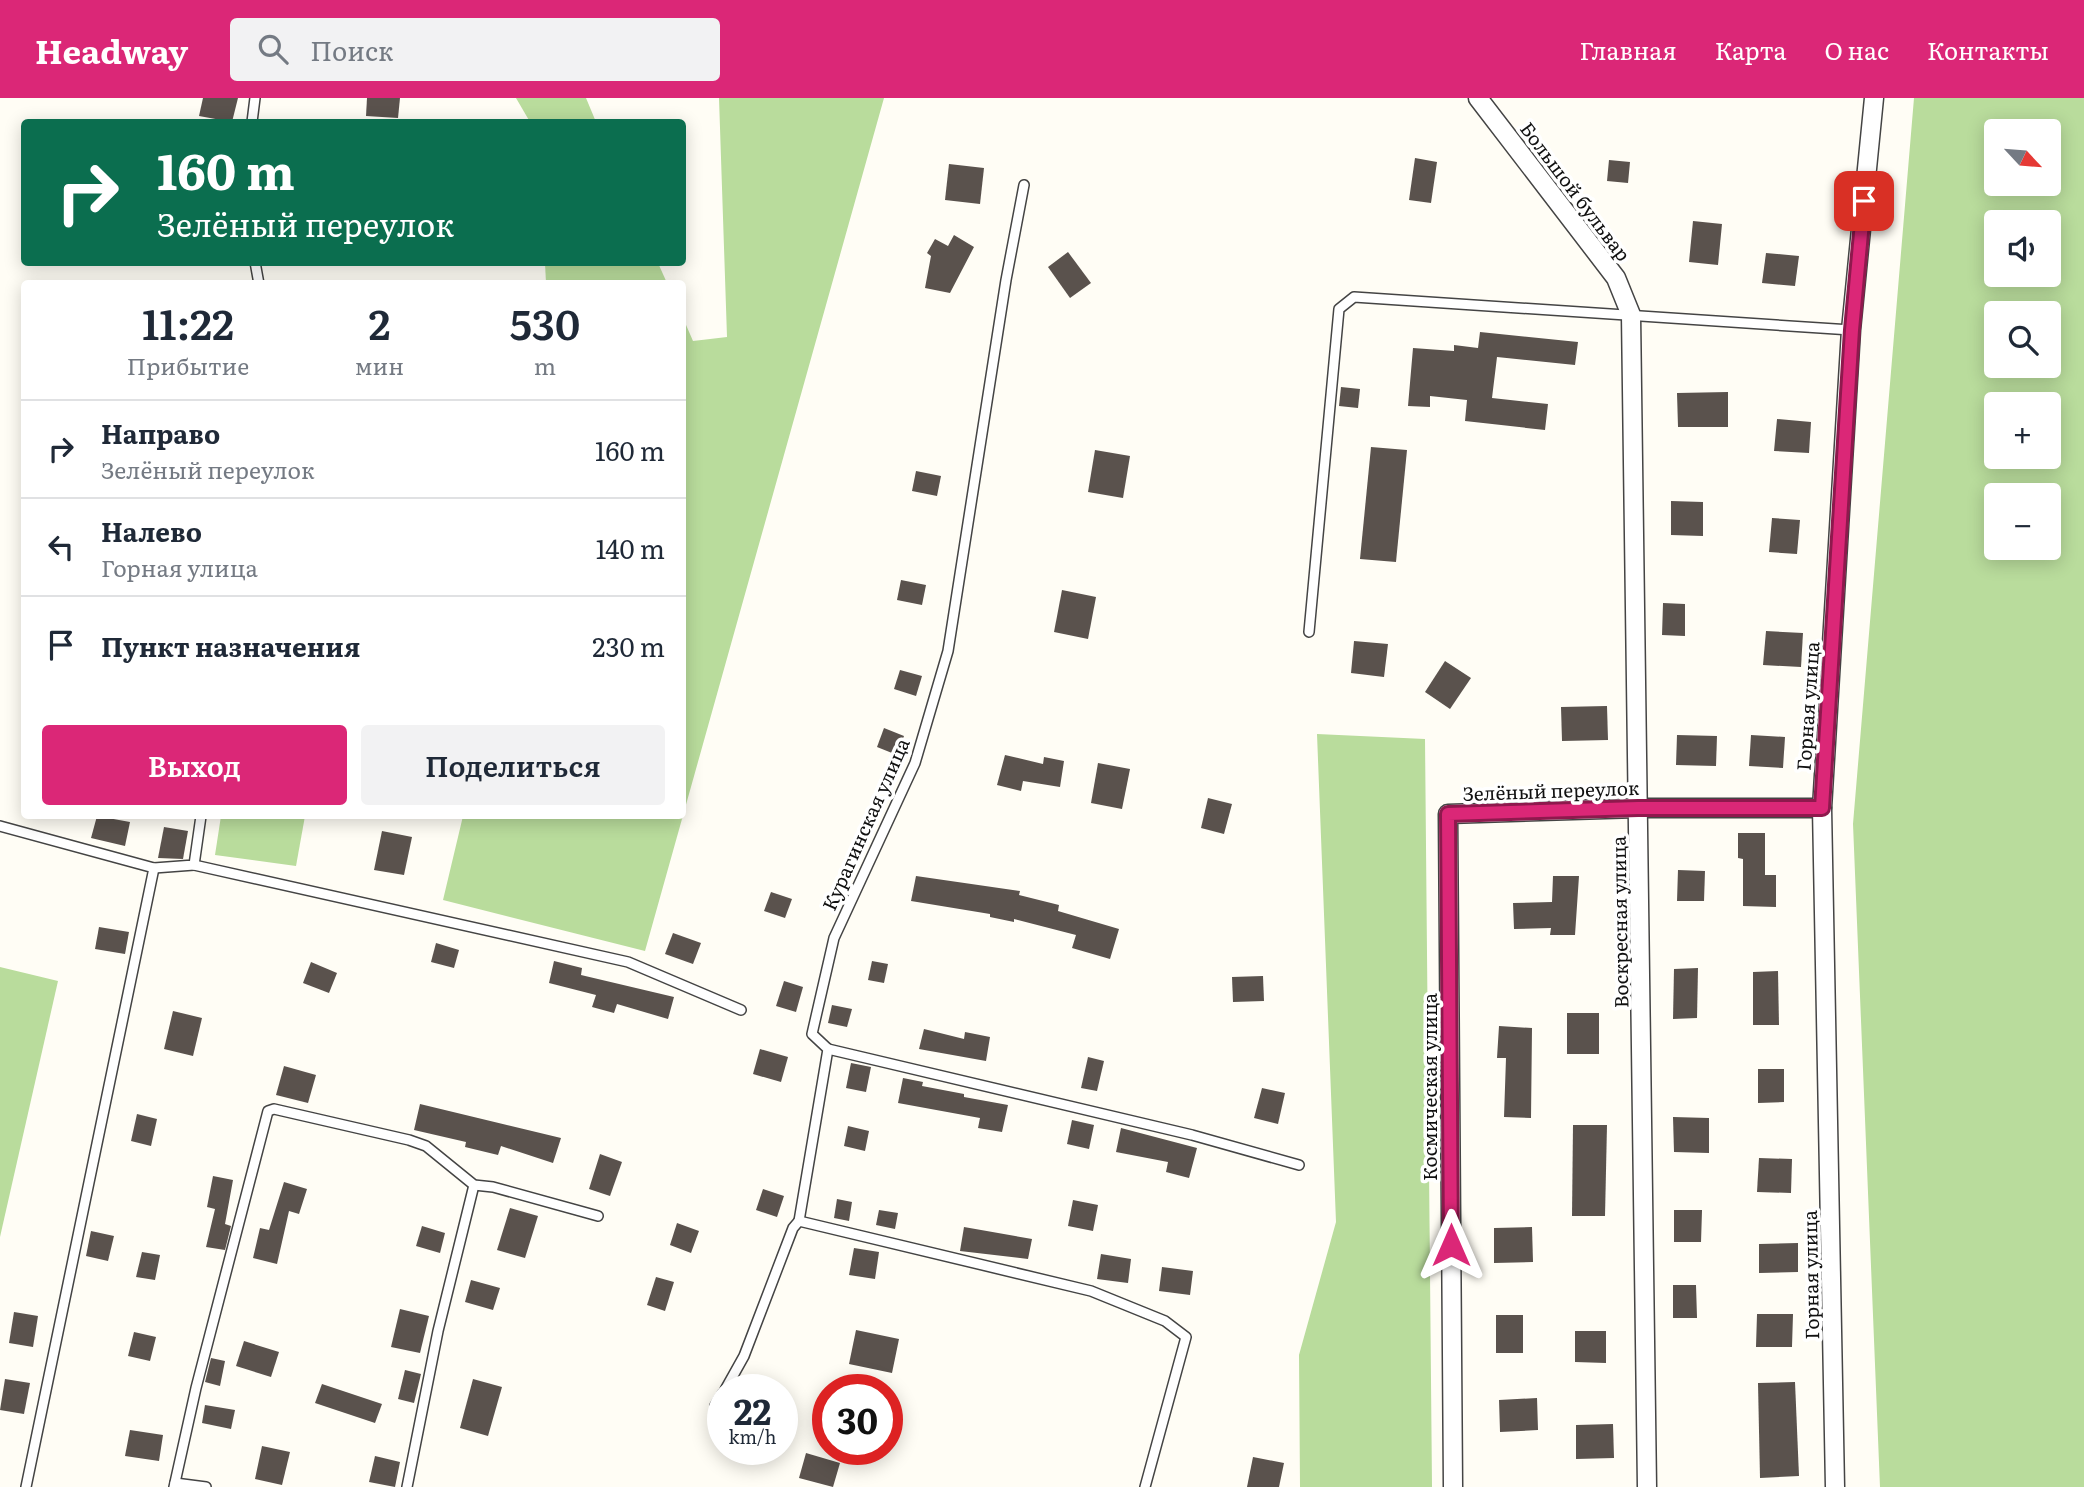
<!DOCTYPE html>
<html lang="ru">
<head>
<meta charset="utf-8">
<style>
	body { margin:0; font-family:Literata,serif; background:#f2f2f3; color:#1f2937; height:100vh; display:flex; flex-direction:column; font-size:26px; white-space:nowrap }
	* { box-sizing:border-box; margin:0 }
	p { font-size:23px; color:#747a83 }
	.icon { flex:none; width:38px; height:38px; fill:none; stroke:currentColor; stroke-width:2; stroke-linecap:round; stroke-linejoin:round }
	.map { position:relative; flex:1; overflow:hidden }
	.panel { position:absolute; left:21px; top:182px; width:665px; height:539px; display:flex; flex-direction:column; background:#fff; border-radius:7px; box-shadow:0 4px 18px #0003 }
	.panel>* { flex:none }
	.banner { position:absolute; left:21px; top:21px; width:665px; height:147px; border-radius:7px; box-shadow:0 4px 18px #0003; background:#0b6e4f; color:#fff; overflow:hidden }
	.needle { width:46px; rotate:116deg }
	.controls { position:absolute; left:1984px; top:21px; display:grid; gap:14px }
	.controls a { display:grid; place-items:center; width:77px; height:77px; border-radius:7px; background:#fff; box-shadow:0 4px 18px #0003; font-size:35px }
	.speed { position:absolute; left:707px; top:1276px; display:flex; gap:14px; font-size:35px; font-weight:700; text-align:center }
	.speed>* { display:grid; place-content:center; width:91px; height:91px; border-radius:50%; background:#fff; box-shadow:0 4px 18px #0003; line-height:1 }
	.speed small { font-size:18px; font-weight:400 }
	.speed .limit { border:10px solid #d22; background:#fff; color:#111 }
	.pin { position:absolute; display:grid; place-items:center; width:60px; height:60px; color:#fff; margin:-30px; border-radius:14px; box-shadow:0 4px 10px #0006 }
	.me { position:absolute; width:77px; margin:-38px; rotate:0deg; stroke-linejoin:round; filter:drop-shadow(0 0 5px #0008) }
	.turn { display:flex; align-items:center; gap:24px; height:147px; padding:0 21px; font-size:32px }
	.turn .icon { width:91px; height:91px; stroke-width:2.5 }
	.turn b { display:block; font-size:49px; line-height:60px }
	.eta { display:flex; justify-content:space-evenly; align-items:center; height:119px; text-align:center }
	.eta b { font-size:42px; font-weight:600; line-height:49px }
	.button { display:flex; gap:14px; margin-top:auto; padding:14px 21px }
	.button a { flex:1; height:80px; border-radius:7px; background:#db2777; color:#fff; font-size:28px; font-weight:600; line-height:80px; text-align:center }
	.button a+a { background:#f2f2f3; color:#1f2937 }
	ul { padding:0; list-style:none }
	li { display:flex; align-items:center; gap:21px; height:98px; padding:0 21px; border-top:2px solid #e0e1e3 }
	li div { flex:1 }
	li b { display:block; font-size:26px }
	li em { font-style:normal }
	header { display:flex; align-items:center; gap:42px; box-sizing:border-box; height:98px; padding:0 35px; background:#db2777; color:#fff }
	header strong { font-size:33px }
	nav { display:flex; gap:38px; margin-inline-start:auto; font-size:24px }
	.search { width:490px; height:63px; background:#f2f2f3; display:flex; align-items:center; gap:18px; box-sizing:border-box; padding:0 24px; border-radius:7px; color:#747a83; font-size:26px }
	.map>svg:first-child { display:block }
</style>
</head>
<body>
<header>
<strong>Headway</strong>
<div class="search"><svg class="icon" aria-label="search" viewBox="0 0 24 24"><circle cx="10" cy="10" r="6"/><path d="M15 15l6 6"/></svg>Поиск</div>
<nav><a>Главная</a><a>Карта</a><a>О нас</a><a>Контакты</a></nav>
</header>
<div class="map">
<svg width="2084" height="1389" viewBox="0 0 2084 1389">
	<rect width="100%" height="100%" fill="#fffdf5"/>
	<g fill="#b9dc9c" fill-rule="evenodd">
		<path d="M516,0H586L596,24H530Z"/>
		<path d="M719,0H884L645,853L443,802L463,718H682L683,220L693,243L727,239Z"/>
		<path d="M1914,0H2084V1389H1880L1853,726ZM2049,33V86H1997V33ZM1997,124H2049V177H1997ZM1997,215H2049V268H1997ZM2049,306V359H1997V306ZM2049,397V450H1997V397Z"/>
		<path d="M545,165H658L667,185H546Z"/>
		<path d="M1317,636L1425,641L1432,1389H1300L1299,1257L1336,1124Z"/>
		<path d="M221,718H305L296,768L215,757Z"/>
		<path d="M0,869L58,883L0,1139Z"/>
	</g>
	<g fill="#5a524d">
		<path d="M203,0H238L232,24L199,18Z"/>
		<path d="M367,0H400L398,20L366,18Z"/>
		<path d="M1415,60L1437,64L1431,105L1409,102Z"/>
		<path d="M1609,62L1630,64L1628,85L1607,83Z"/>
		<path d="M949,66L984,70L980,106L945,102Z"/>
		<path d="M1693,123L1722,126L1718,167L1689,164Z"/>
		<path d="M954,137L974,149L950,195L925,190L931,158L927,155L935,141L948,148Z"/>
		<path d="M1068,154L1091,185L1070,200L1048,169Z"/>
		<path d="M1766,155L1799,158L1795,188L1762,185Z"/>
		<path d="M1480,234L1578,244L1575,267L1497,259L1492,300L1548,306L1545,332L1465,323L1467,302L1430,298V309L1408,308L1413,250L1454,253V247L1478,250Z"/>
		<path d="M1341,289L1360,291L1358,310L1339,308Z"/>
		<path d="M1728,294V329H1678L1677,295Z"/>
		<path d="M1777,321L1811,324L1809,355L1774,353Z"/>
		<path d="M1371,349L1407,352L1396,464L1360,461Z"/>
		<path d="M1095,352L1130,358L1123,400L1088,394Z"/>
		<path d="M916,373L941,378L937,398L912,393Z"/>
		<path d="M1671,403L1703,404V438L1671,437Z"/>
		<path d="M1772,420L1800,422L1797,456L1769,454Z"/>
		<path d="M901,482L926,487L922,507L897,502Z"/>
		<path d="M1062,492L1096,499L1088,541L1054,534Z"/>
		<path d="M1663,505L1685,506V538L1662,537Z"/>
		<path d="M1766,533L1803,535L1801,569L1763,567Z"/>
		<path d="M1354,543L1388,546L1384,579L1351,575Z"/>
		<path d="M1445,563L1471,580L1450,611L1425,594Z"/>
		<path d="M900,572L922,578L916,598L894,591Z"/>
		<path d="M1607,608L1608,642L1562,643L1561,609Z"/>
		<path d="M884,630L904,638L897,657L877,649Z"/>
		<path d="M1677,637L1717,638L1716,668L1676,667Z"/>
		<path d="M1751,637L1785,639L1783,670L1749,668Z"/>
		<path d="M1005,657L1043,666L1044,659L1064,663L1060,689L1023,683L1021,693L997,687Z"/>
		<path d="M1098,665L1130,671L1122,711L1091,705Z"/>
		<path d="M1208,700L1232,706L1224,736L1201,730Z"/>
		<path d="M97,718L130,724L125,748L91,740Z"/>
		<path d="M164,729L188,733L183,761L158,760Z"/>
		<path d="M382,733L412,739L404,777L374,772Z"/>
		<path d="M1738,735H1765V777H1776V809L1743,808V761L1738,760Z"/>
		<path d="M1678,772L1705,773L1704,803H1677Z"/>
		<path d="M916,778L1020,793L1019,797L1059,807L1058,813L1119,831L1110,861L1072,850L1076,837L1014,821V824L990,819V816L911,803Z"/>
		<path d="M1553,778H1579L1575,837H1550L1551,830L1514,831L1513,805L1552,804Z"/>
		<path d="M771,794L792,801L785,820L764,813Z"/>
		<path d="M99,829L129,834L125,856L95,851Z"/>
		<path d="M673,835L701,845L693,866L665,856Z"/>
		<path d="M436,845L459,852L454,870L431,864Z"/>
		<path d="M554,863L582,870L581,877L674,899L668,921L617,906L614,915L592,909L596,897L549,885Z"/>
		<path d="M872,863L888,866L884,885L868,882Z"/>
		<path d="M311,864L337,875L329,895L303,885Z"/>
		<path d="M1698,870L1697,920L1673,921L1674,871Z"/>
		<path d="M1778,873L1779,927H1753V874Z"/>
		<path d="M1263,878L1264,903L1233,904L1232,879Z"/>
		<path d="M784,883L803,889L796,914L776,908Z"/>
		<path d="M832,907L852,911L847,929L828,925Z"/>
		<path d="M173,913L202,920L193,958L164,951Z"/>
		<rect x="1567" y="915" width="32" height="41"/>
		<path d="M1499,928L1532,930L1531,1020L1504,1019L1506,960H1497Z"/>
		<path d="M924,931L964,941L965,934L990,939L986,963L919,951Z"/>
		<path d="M760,951L788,959L781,984L753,976Z"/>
		<path d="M1088,959L1104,963L1097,993L1081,990Z"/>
		<path d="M851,965L871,969L866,994L846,990Z"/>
		<path d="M284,968L316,977L308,1005L276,997Z"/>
		<path d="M1758,971H1784V1004L1758,1005Z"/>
		<path d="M903,980L923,984L922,988L964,996V999L1008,1007L1002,1034L978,1030L980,1020L898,1005Z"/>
		<path d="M1262,990L1285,995L1278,1026L1254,1020Z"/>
		<path d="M420,1006L561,1040L553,1065L501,1048L498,1057L465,1049L466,1044L414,1032Z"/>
		<path d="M137,1016L157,1021L151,1048L131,1043Z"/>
		<path d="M1673,1019L1709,1020V1055L1674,1054Z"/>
		<path d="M1072,1022L1094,1027L1089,1051L1067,1046Z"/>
		<path d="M1573,1027H1607L1605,1118H1572Z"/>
		<path d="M848,1028L869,1033L865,1053L844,1048Z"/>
		<path d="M1121,1030L1197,1050L1189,1080L1166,1074L1168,1064L1116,1054Z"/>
		<path d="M600,1056L622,1064L610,1098L589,1091Z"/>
		<path d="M1759,1060L1792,1061L1791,1095L1757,1094Z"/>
		<path d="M213,1078L233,1082L225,1126L231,1128L225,1152L206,1149L215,1111L207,1109Z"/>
		<path d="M284,1084L307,1091L299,1116L289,1113L277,1166L253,1160L260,1130L269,1132Z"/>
		<path d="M763,1091L784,1098L777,1119L756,1112Z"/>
		<path d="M837,1101L852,1104L849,1123L834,1120Z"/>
		<path d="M1073,1102L1098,1107L1093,1133L1068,1128Z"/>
		<path d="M510,1110L538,1118L525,1160L497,1152Z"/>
		<path d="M879,1112L898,1115L895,1131L876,1127Z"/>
		<path d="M1674,1112H1702L1701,1144H1674Z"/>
		<path d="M677,1125L699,1133L691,1155L670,1147Z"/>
		<path d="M422,1128L445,1135L440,1155L416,1148Z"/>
		<path d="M964,1129L1032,1141L1028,1161L960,1153Z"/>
		<path d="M1532,1129L1533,1164L1494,1165V1130Z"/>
		<path d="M91,1133L114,1138L108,1163L86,1158Z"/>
		<path d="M1798,1145V1174L1759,1175V1146Z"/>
		<path d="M854,1150L879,1154L875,1181L849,1177Z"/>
		<path d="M142,1154L160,1157L155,1182L136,1179Z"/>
		<path d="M1101,1156L1131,1161L1128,1185L1097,1181Z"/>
		<path d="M1162,1169L1193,1173L1190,1197L1159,1193Z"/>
		<path d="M656,1179L674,1184L665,1213L647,1207Z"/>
		<path d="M471,1182L500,1190L493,1212L465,1204Z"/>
		<path d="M1673,1187H1696L1697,1220H1673Z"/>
		<path d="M400,1211L429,1218L420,1255L391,1249Z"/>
		<path d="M14,1214L38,1218L33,1249L9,1245Z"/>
		<path d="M1757,1216H1793L1792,1249H1756Z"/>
		<rect x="1496" y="1217" width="27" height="38"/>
		<path d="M856,1232L899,1241L892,1275L849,1266Z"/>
		<path d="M1575,1233H1606V1265L1575,1264Z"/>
		<path d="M134,1234L156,1239L150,1263L128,1258Z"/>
		<path d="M244,1243L279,1254L271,1279L236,1268Z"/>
		<path d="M211,1260L225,1263L220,1288L205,1284Z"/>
		<path d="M405,1272L421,1276L414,1305L398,1301Z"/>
		<path d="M5,1281L30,1285L24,1316L0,1312Z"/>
		<path d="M473,1281L502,1289L488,1338L460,1330Z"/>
		<path d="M1795,1284L1799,1378L1760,1380L1758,1285Z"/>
		<path d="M322,1286L382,1306L375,1325L315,1305Z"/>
		<path d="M1537,1300L1538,1332L1500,1334L1499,1302Z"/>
		<path d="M205,1307L235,1312L231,1331L202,1325Z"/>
		<path d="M1613,1326L1614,1360L1576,1361V1327Z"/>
		<path d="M130,1332L163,1337L159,1363L125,1358Z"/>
		<path d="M262,1348L290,1354L282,1387L255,1381Z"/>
		<path d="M806,1355L840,1365L833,1389L799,1380Z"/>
		<path d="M375,1358L400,1364L395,1389L369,1384Z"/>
		<path d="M1253,1359L1284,1365L1279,1389H1247Z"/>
	</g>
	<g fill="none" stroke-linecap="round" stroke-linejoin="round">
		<g stroke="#444" stroke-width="12">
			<g id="lane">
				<path d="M252,24L255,0"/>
				<path d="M255,164L259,186"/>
				<path d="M1309,534L1339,211L1354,199L1851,232"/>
				<path d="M0,728L154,770L26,1389"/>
				<path d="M194,767L628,864L741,912"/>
				<path d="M154,770L194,767L201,718"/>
				<path d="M828,951L1192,1037L1299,1067"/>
				<path d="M799,1123L828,951L812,936L834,840L915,665L948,553L1006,182L1024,87"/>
				<path d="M725,1292L744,1258L793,1130L799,1123L1091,1193L1165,1223L1186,1239L1145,1389"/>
				<path d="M715,1308L723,1295"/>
				<path d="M175,1385L206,1389"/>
				<path d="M174,1389L196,1290L268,1013L274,1011L409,1042L426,1048L474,1087L493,1089L598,1118"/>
				<path d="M407,1389L438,1233L474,1087"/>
			</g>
		</g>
		<g stroke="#444" stroke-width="21">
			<g id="street">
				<path d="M1478,0L1616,180L1631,217L1647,1389"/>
				<path d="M1453,1389L1448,716L1638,710H1822"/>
				<path d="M1835,1389L1822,710L1851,232L1874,0"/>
			</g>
		</g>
		<use href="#lane" stroke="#fff" stroke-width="9"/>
		<use href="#street" stroke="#fff" stroke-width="18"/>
	</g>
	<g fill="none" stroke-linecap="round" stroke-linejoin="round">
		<g stroke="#8e194d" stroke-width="18">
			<path id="route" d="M1451,1147L1448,716L1638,710H1822L1852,232L1864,103"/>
		</g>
		<use href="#route" stroke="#db2777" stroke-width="12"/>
	</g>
	<g text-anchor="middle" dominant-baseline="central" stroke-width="7" stroke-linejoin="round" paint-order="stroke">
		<g font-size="19" fill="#111" stroke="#fff">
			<text transform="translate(1576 93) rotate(53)">Большой бульвар</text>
			<text transform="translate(1807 608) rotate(-86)">Горная улица</text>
			<text transform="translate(1551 692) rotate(-2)">Зелёный переулок</text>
			<text transform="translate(865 726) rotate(-66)">Курагинская улица</text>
			<text transform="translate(1619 824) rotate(-91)">Воскресная улица</text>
			<text transform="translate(1429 989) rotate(-90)">Космическая улица</text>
			<text transform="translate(1810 1177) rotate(-91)">Горная улица</text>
		</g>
	</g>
</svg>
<div class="controls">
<a><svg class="needle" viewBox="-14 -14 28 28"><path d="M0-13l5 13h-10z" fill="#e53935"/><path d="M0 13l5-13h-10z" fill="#747a83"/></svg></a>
<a><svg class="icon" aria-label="sound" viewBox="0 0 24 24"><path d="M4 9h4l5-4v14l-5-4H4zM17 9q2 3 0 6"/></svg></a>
<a><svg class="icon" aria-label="search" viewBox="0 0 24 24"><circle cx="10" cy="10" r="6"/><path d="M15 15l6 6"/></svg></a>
<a>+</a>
<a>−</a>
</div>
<div class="speed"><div>22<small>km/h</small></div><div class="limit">30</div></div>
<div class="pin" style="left:1864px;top:103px;background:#d93025"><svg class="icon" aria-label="arrive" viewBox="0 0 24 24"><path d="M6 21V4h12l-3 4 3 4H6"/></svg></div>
<svg class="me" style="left:1451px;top:1147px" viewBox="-20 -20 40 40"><path d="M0-17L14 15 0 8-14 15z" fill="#db2777" stroke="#fff" stroke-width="4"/></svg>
<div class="banner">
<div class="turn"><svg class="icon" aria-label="right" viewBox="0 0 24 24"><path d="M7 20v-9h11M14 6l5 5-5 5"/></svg><div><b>160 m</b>Зелёный переулок</div></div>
</div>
<section class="panel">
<div class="eta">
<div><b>11:22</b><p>Прибытие</p></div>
<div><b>2</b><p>мин</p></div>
<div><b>530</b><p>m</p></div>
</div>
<ul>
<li><svg class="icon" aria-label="right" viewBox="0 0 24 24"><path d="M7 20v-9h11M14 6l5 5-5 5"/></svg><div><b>Направо</b><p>Зелёный переулок</p></div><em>160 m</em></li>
<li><svg class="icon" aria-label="left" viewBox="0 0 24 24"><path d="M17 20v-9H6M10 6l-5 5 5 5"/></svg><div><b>Налево</b><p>Горная улица</p></div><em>140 m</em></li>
<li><svg class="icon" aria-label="arrive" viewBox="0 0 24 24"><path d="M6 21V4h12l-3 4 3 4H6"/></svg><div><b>Пункт назначения</b></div><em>230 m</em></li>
</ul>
<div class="button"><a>Выход</a><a>Поделиться</a></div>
</section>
</div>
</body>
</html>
